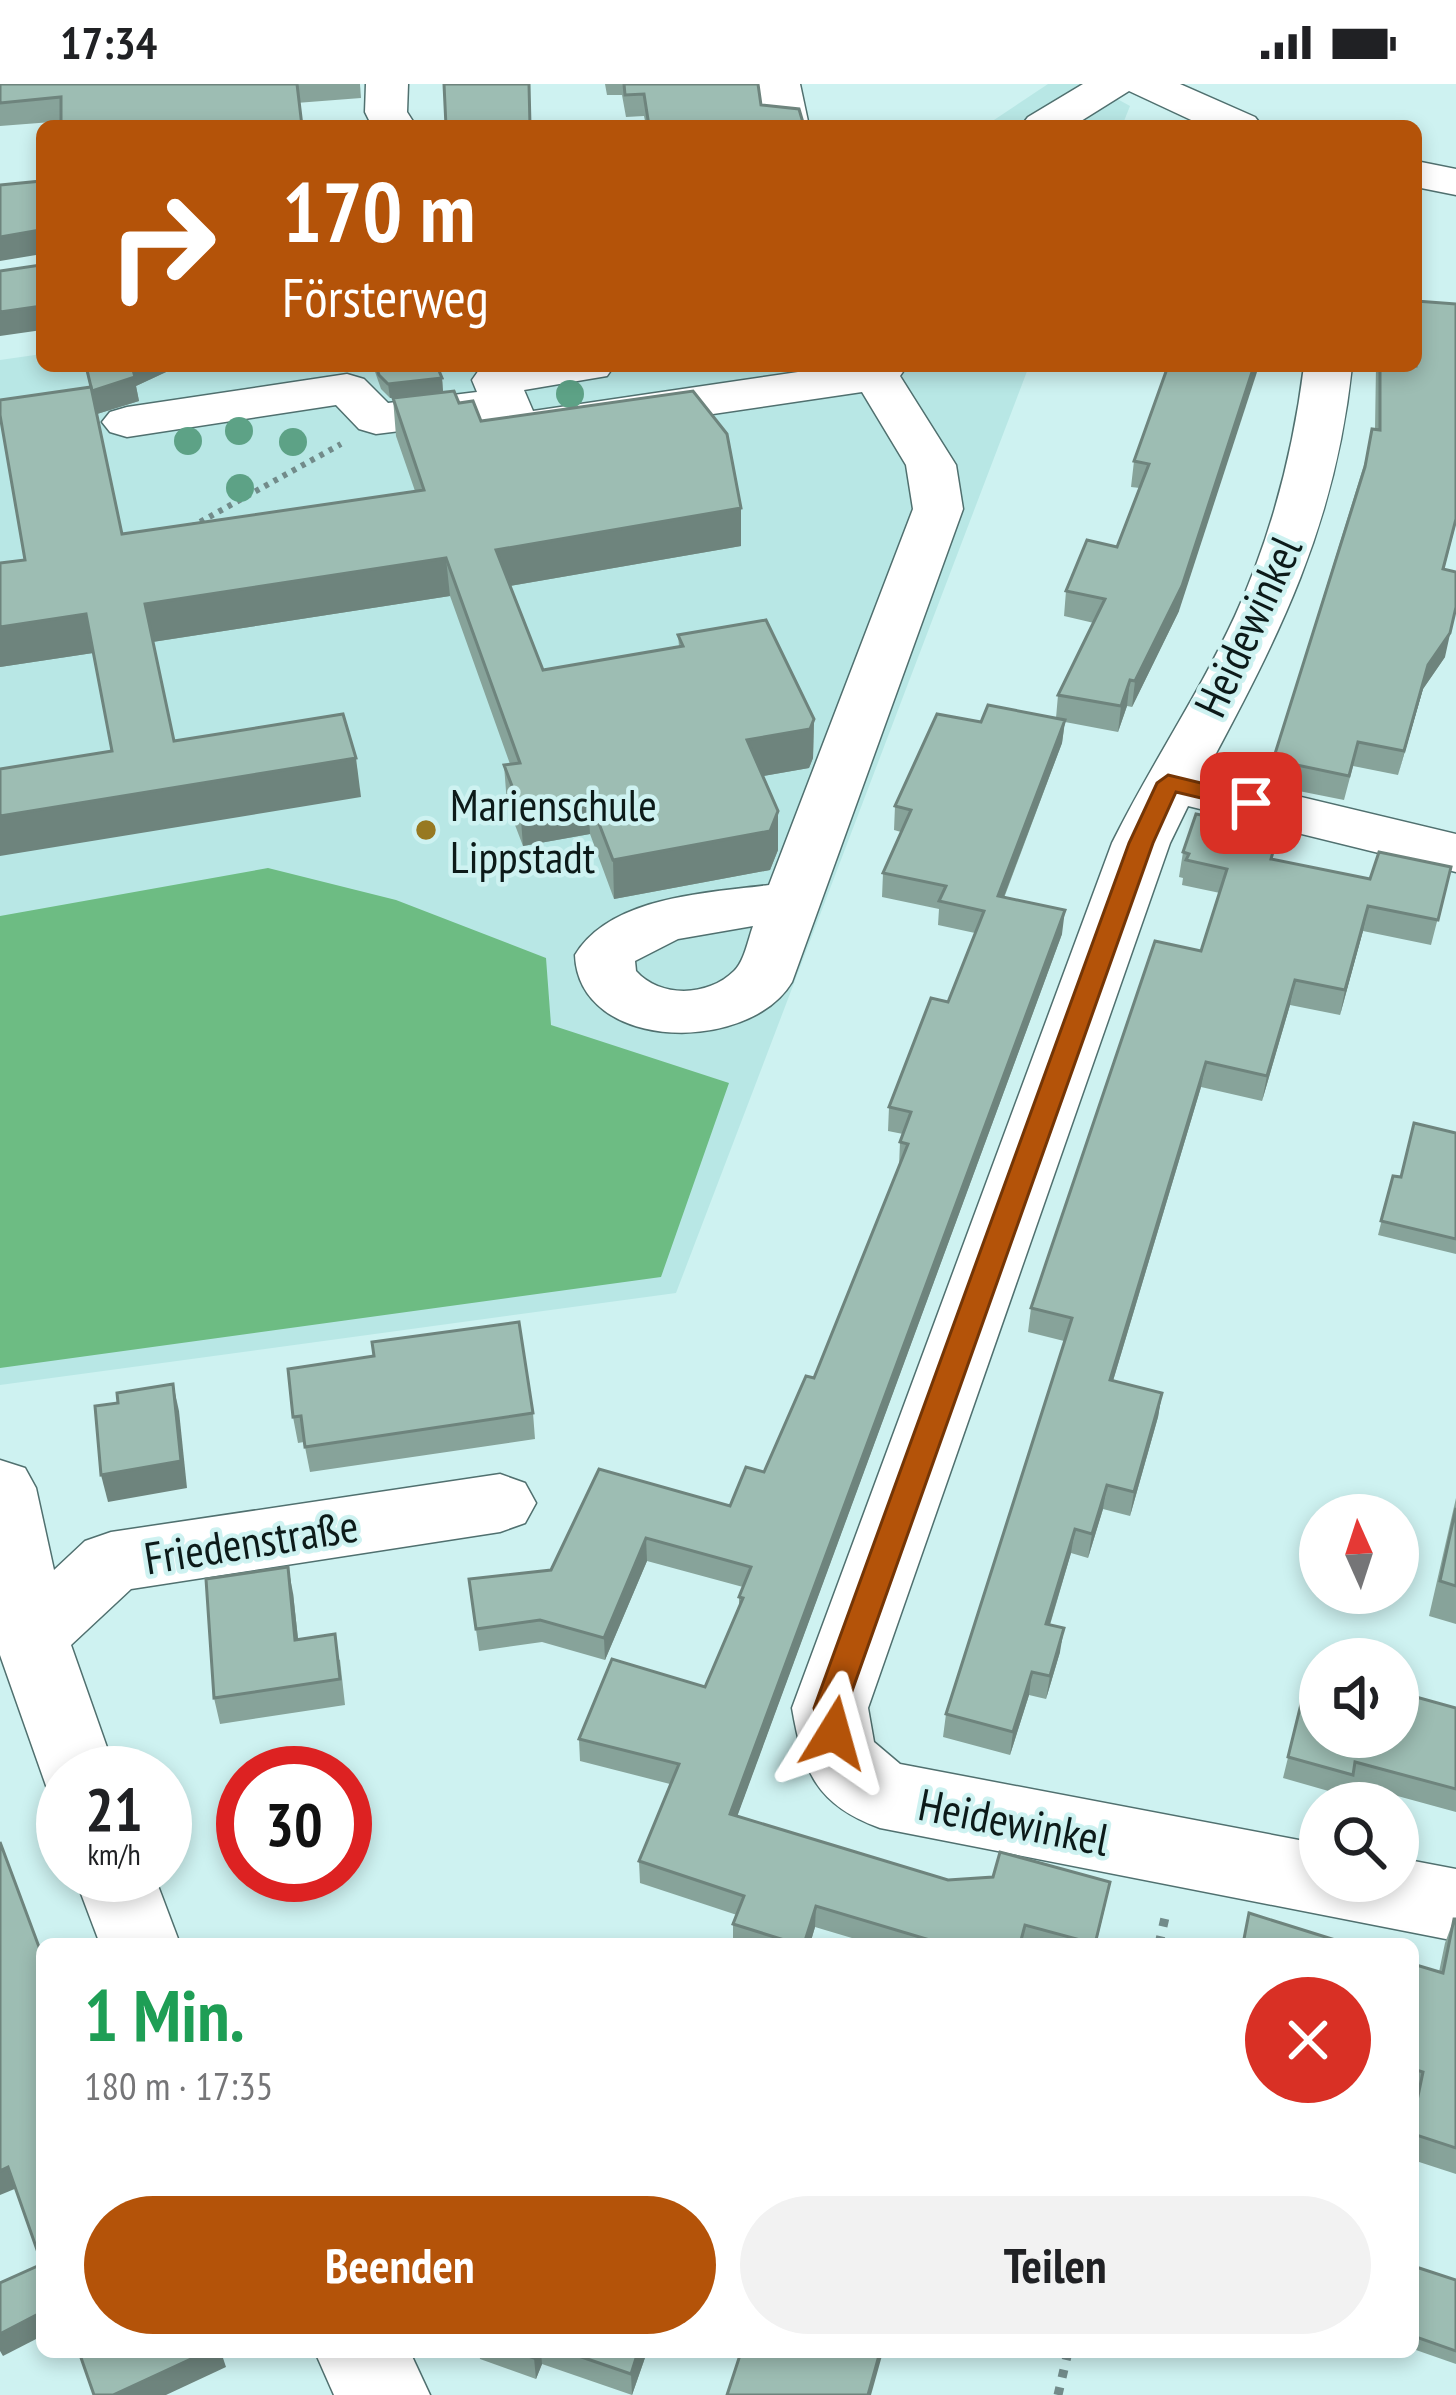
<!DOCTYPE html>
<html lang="de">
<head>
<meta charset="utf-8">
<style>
	body { margin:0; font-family:"PT Sans Narrow",sans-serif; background:#f2f2f2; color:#202124; height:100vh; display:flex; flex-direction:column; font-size:45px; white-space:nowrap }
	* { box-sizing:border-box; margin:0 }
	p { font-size:39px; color:#757577 }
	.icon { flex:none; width:66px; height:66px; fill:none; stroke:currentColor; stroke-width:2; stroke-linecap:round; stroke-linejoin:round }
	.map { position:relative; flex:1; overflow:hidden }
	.sheet { position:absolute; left:36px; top:1854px; width:1383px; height:420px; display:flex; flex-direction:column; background:#fff; border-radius:18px; box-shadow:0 6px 18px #0003 }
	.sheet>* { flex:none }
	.banner { position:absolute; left:36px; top:36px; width:1386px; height:252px; border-radius:18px; box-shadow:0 6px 18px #0003; background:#b45309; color:#fff; overflow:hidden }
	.needle { width:78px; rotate:357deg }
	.buttons { position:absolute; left:1299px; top:1410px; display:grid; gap:24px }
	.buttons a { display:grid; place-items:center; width:120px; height:120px; border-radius:50%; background:#fff; box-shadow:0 6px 18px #0003; font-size:60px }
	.speed { position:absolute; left:36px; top:1662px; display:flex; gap:24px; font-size:60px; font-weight:700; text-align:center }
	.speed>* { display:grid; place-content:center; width:156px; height:156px; border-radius:50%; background:#fff; box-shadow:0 6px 18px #0003; line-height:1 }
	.speed small { font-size:30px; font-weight:400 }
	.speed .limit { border:18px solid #d22; background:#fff; color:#111 }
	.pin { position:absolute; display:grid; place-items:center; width:102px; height:102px; color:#fff; margin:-51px; border-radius:24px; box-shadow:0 6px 18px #0006 }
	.me { position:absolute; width:132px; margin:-66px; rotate:8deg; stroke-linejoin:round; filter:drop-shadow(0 0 9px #0008) }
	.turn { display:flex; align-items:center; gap:42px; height:252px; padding:0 48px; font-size:54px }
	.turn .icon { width:156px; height:156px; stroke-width:2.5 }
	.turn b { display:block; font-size:84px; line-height:102px }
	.round { display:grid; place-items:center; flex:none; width:126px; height:126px; border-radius:63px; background:#f2f2f2 }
	.summary { display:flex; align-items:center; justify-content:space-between; height:204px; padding:0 48px }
	h1 { font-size:72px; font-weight:800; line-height:90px; color:#1e9e55 }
	.primary-button { display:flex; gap:24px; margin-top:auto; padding:24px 48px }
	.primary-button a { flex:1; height:138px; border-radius:72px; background:#b45309; color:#fff; font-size:48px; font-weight:800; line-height:138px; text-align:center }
	.primary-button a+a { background:#f2f2f2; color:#202124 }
	.status { display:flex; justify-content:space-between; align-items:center; height:84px; padding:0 60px; background:#fff; direction:ltr }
	.status svg { height:33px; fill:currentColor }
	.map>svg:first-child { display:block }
</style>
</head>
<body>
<div class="status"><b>17:34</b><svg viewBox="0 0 49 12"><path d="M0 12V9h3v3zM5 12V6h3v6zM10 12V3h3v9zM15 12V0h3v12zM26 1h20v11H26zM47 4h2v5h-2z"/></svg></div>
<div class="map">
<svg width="1456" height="2311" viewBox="0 0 1456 2311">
	<rect width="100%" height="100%" fill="#cef2f1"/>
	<g fill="#b8e7e5">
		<path d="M1048,0H1090L1130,22L1122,42H985Z"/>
		<path d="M42,270V282H1029L676,1209L0,1301V276Z"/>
	</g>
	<path fill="#6dbc83" d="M268,784L396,816L546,874L551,941L729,999L661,1193L0,1284V832Z"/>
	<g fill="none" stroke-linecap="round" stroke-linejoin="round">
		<g stroke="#50706f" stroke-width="3">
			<g id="minor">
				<path d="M366,0H408L407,28L416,42H372L365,28Z"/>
				<path d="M758,0H800L809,42H765Z"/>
				<path d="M1083,0H1180L1255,33L1262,42H1204L1129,7L1073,42H1021L1028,33Z"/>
				<path d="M1416,77L1456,85V111L1416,103Z"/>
				<path d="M494,282H614L607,292L524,306L533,327L839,282H907L900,292L956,381L963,425L792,898C749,970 579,969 575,871C611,812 707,809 769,801L913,425L906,381L862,308L516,359L499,354L488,336L376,350L359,345L336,321L127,353L110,348L102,338L110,328L127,323L347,290L364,295L388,319L477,308L472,296L479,286ZM753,842C748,856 744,878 734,887C708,913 660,914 636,887L635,877L678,855Z"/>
				<path d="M1304,282H1352C1335,443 1280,550 1205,690L1456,750V788L1188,722L1170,759L868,1624L874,1658L900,1680L1320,1760V1797H1398V1774L1456,1785V1857L880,1744C816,1721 803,1687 792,1624L1112,759C1150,682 1198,612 1235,532C1271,453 1293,369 1304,282Z"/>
				<path d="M0,1376L25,1384L36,1404L54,1486L85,1457L111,1448L500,1390L525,1399L536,1419L525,1439L500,1448L131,1505L71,1561L116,1689H63V1717L50,1713L0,1571Z"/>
				<path d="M74,1791H154L180,1860H100Z"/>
				<path d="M315,2268H410L430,2311H334Z"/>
			</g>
		</g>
		<path stroke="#728b8a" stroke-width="6" stroke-dasharray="4.5 6" stroke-linecap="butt" d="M191,443L341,360"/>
		<g stroke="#728b8a" stroke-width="9" stroke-dasharray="8 10" stroke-linecap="butt">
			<path d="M1159,1860L1166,1829"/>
			<path d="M1058,2311L1068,2268"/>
		</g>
		<use href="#minor" fill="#fff" fill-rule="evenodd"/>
	</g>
	<g fill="#5da286">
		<circle cx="570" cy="310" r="14"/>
		<circle cx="239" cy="347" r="14"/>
		<circle cx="188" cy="357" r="14"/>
		<circle cx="293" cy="358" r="14"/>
		<circle cx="240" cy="404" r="14"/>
	</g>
	<g fill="#87a39a">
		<path d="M0,0H360L361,14L0,42Z"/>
		<path d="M605,0H758L761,21L804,42H646L644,32L626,33L622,11H607Z"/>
		<path d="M85,282H179L136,302L139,317L97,330L122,450L415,407L396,352L393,314L459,319L481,337L741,462L510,502L543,586L679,562L678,551L814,635L813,674L809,684L763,692L778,766L770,786L614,815L590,750L523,762L507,720L504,681L510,680L450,512L153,558L174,657L361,713L112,667L93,569L0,583L25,476L90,303Z"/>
		<path d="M373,282H437L442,294L443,308L390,314L381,305Z"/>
		<path d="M1168,282L1179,527L1132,623L1127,622L1118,648L1065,638L1062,659L1004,814L1062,850L737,1732L948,1796L1106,1819L1096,1860H872L815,1843L810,1860H733V1840L737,1831L640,1799L639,1777L670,1700L580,1677L579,1655L705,1603L739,1523V1513L743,1503L647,1477L605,1576L542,1558L479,1567L469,1495L551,1486L730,1422L764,1388L814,1294L899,1082L900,1058L903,1050L888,1047L889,1023L948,918L975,849L938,841L939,825L882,813L883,789L901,748L894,746L895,722L981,638L1056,634L1058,611L1094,539L1064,532L1066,507L1117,463L1140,404L1131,403L1134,377Z"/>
		<path d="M1376,282H1416L1456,439L1444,485L1445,573L1423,605L1398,691L1353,682L1344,716L1269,701L1273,676L1375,345Z"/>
		<path d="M1183,768L1274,775L1370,795L1451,783L1431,861L1363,847L1340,931L1290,921L1262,1017L1201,1003L1113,1297L1162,1309L1158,1333L1130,1432L1103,1425L1088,1474L1071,1469L1050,1541L1060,1568L1046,1615L1029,1611L1010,1671L943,1653L946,1630L1064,1257L1028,1248L1031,1224L1201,867L1220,809L1182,801L1183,794L1179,793Z"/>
		<path d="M1456,1049V1170L1378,1151L1393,1092L1400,1093Z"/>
		<path d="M533,1329L535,1355L310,1388L304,1358L298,1359L293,1333Z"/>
		<path d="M1456,1414V1540L1429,1532Z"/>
		<path d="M293,1509L298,1555L340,1576L345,1621L220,1640L214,1614Z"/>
		<path d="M1303,1612L1320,1653L1456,1624V1728L1350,1699L1346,1712L1283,1694Z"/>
		<path d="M1454,1835H1456V2090L1413,2076V1880L1439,1888L1445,1859Z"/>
		<path d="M1413,2182L1456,2196V2280L1413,2265Z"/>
		<path d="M479,2268H647L632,2311L542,2280L536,2295L480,2275Z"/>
	</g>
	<g fill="#6e847d">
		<path d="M40,146L42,170L0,177V153Z"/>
		<path d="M42,222V246L0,252V228Z"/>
		<path d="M131,282H179L136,302L139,317L97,330L92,307Z"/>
		<path d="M1254,282H1259L1179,527L1132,623L1135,597Z"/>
		<path d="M442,294L443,308L390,314L388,300Z"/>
		<path d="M741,424V462L498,504L496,466Z"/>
		<path d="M446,474L450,512L152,558L145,520Z"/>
		<path d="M1456,523L1445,573L1423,605L1398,691L1428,581Z"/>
		<path d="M86,530L93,569L0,583V543Z"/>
		<path d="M1130,596L1127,622L1118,648L1121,622Z"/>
		<path d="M814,635L813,674L809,684L746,695L747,656Z"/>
		<path d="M1065,636L1062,659L995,836L998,812Z"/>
		<path d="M356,674L361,713L0,772V732Z"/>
		<path d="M588,711L590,750L523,762L520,723Z"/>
		<path d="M778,727V766L770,786L614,815L613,776Z"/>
		<path d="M1368,822L1363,847L1340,931L1345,906Z"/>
		<path d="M1065,826L1062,850L730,1752V1730Z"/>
		<path d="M1295,896L1290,921L1262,1017L1267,992Z"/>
		<path d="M1206,978L1201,1003L1106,1320L1110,1296Z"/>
		<path d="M173,1300L179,1327L187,1404L108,1418L101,1391Z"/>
		<path d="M1162,1309L1158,1333L1130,1432L1134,1408Z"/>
		<path d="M1107,1401L1103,1425L1088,1474L1092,1450Z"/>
		<path d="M1075,1445L1071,1469L1043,1563L1046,1540Z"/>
		<path d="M646,1454L647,1477L605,1576L604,1554Z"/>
		<path d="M288,1483L293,1509L301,1582L295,1556Z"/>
		<path d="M1064,1544L1060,1568L1046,1615L1050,1592Z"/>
		<path d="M1032,1588L1029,1611L1010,1671L1013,1648Z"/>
		<path d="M816,1822L815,1843L810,1860H804Z"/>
		<path d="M8,2083L17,2104L0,2111V2087Z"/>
		<path d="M42,2228V2252L3,2272L0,2267V2250Z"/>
		<path d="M206,2268H221L226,2283L166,2311H113Z"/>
		<path d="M536,2268H541L542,2280L536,2295L534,2274Z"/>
		<path d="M638,2268H647L632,2311L631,2290Z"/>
		<path d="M880,2268H883L871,2311H868Z"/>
	</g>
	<g fill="#9dbdb3" stroke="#6e847d" stroke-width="3">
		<path d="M0,0H297L302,42H61V13L0,19Z"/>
		<path d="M444,0H529L530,42H446Z"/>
		<path d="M624,0H758L761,21L799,25L804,42H649L644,10L625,11Z"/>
		<path d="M42,97V222L0,228V187L41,181L40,146L0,153V101Z"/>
		<path d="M1416,217L1456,220V435L1443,485L1456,488V523L1450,549L1428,581L1404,667L1358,658L1349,692L1273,676L1365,383L1372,345L1380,346V282H1416Z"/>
		<path d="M86,282H132L135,293L92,307Z"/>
		<path d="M376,282H437L442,294L388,300L379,291Z"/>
		<path d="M1168,282H1254L1182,502L1135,597L1130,596L1121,622L1058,611L1105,515L1066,507L1087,456L1117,463L1149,380L1134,377Z"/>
		<path d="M91,303L122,450L424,406L393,314L454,307L459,319L473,317L481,337L693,307L727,350L741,424L496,466L543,586L683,562L678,551L766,536L814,635L810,645L747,656L778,727L770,747L613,776L588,711L520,723L504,681L520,679L446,474L145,520L174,657L343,630L356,674L0,732V685L112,667L86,530L0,543V479L25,476L0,331V316Z"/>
		<path d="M988,621L1065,636L998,812L1065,826L730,1730L948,1796L993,1793L1000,1768L1110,1798L1095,1860L1025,1841L1020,1860H967L961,1858L960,1860H943L816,1822L804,1860H797L733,1840L744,1812L639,1777L679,1680L579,1655L612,1575L705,1603L743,1514L739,1513L751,1483L646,1454L604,1554L540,1536L476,1545L469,1495L551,1486L599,1385L730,1422L746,1383L764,1388L806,1292L814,1294L908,1060L900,1058L911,1028L889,1023L931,914L948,918L984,827L939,817L946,802L883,789L911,726L895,722L937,630L981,638Z"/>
		<path d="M1196,730L1279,746L1271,775L1370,795L1379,768L1451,783L1438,836L1368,822L1345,906L1295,896L1267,992L1206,978L1110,1296L1162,1309L1134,1408L1107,1401L1092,1450L1075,1445L1046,1540L1064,1544L1050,1592L1032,1588L1013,1648L946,1630L1072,1234L1031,1224L1046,1179L1155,857L1201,867L1227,785L1186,776L1189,770L1183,768Z"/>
		<path d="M1414,1039L1456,1049V1155L1381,1137L1393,1092L1401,1093Z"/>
		<path d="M519,1238L533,1329L305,1363L301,1332L293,1333L288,1285L374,1272L372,1258Z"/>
		<path d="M173,1300L181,1377L101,1391L95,1322L118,1319L117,1309Z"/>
		<path d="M1456,1424V1502L1440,1497Z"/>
		<path d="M288,1483L295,1556L335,1550L340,1595L214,1614L206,1495Z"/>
		<path d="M1398,1608L1456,1624V1705L1355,1678L1353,1691L1288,1673L1303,1612L1320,1617V1653H1398Z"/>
		<path d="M0,1758L42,1871V2228L0,2250V2199L42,2180L8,2083L0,2087Z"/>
		<path d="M1249,1829L1348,1860H1243Z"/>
		<path d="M1454,1835H1456V2064L1413,2050V2036L1423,1988L1413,1985V1880L1443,1889Z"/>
		<path d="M1413,2182L1456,2196V2267L1413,2252Z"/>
		<path d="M79,2268H206L113,2311H94Z"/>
		<path d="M517,2268H536L534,2274Z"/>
		<path d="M567,2268H638L631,2290Z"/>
		<path d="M741,2268H880L868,2311H727Z"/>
	</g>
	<path fill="#b45309" stroke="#753606" stroke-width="3" d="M1168,691L1259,713L1262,719L1251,726L1176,708L1153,759L846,1624L850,1649L845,1659L834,1663L823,1659L814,1624L1129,759L1157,699Z"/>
	<circle fill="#977921" stroke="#cef2f1" stroke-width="4.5" cx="426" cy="746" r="12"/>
	<g text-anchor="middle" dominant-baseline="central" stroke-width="9" stroke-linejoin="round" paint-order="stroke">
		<g font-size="45" fill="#0c1a19" stroke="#cef2f1">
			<text transform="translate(1247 542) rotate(-65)">Heidewinkel</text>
			<text transform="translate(251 1457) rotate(-9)">Friedenstraße</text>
			<text transform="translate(1014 1737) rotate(11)">Heidewinkel</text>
		</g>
		<g font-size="45" fill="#0c1a19" stroke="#cef2f1" text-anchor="start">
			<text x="450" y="720">Marienschule<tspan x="450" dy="52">Lippstadt</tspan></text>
		</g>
	</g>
</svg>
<div class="buttons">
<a><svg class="needle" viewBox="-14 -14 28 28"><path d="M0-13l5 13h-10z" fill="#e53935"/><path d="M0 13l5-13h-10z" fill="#757577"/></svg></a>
<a><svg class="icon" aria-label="sound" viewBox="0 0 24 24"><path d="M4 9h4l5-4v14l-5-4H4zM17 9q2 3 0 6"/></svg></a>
<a><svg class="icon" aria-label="search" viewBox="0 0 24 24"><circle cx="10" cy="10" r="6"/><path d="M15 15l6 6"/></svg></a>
</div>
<div class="speed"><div>21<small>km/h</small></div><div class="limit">30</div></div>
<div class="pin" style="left:1251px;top:719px;background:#d93025"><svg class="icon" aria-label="arrive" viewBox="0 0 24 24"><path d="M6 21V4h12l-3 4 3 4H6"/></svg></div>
<svg class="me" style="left:834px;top:1649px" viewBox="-20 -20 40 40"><path d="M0-17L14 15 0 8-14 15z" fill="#b45309" stroke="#fff" stroke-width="4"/></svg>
<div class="banner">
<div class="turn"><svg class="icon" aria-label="right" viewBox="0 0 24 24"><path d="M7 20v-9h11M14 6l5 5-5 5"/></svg><div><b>170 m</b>Försterweg</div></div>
</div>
<section class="sheet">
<div class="summary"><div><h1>1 Min.</h1><p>180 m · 17:35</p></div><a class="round" style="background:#d93025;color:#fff"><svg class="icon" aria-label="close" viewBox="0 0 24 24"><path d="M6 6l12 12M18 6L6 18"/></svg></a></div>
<div class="primary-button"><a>Beenden</a><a>Teilen</a></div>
</section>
</div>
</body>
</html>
